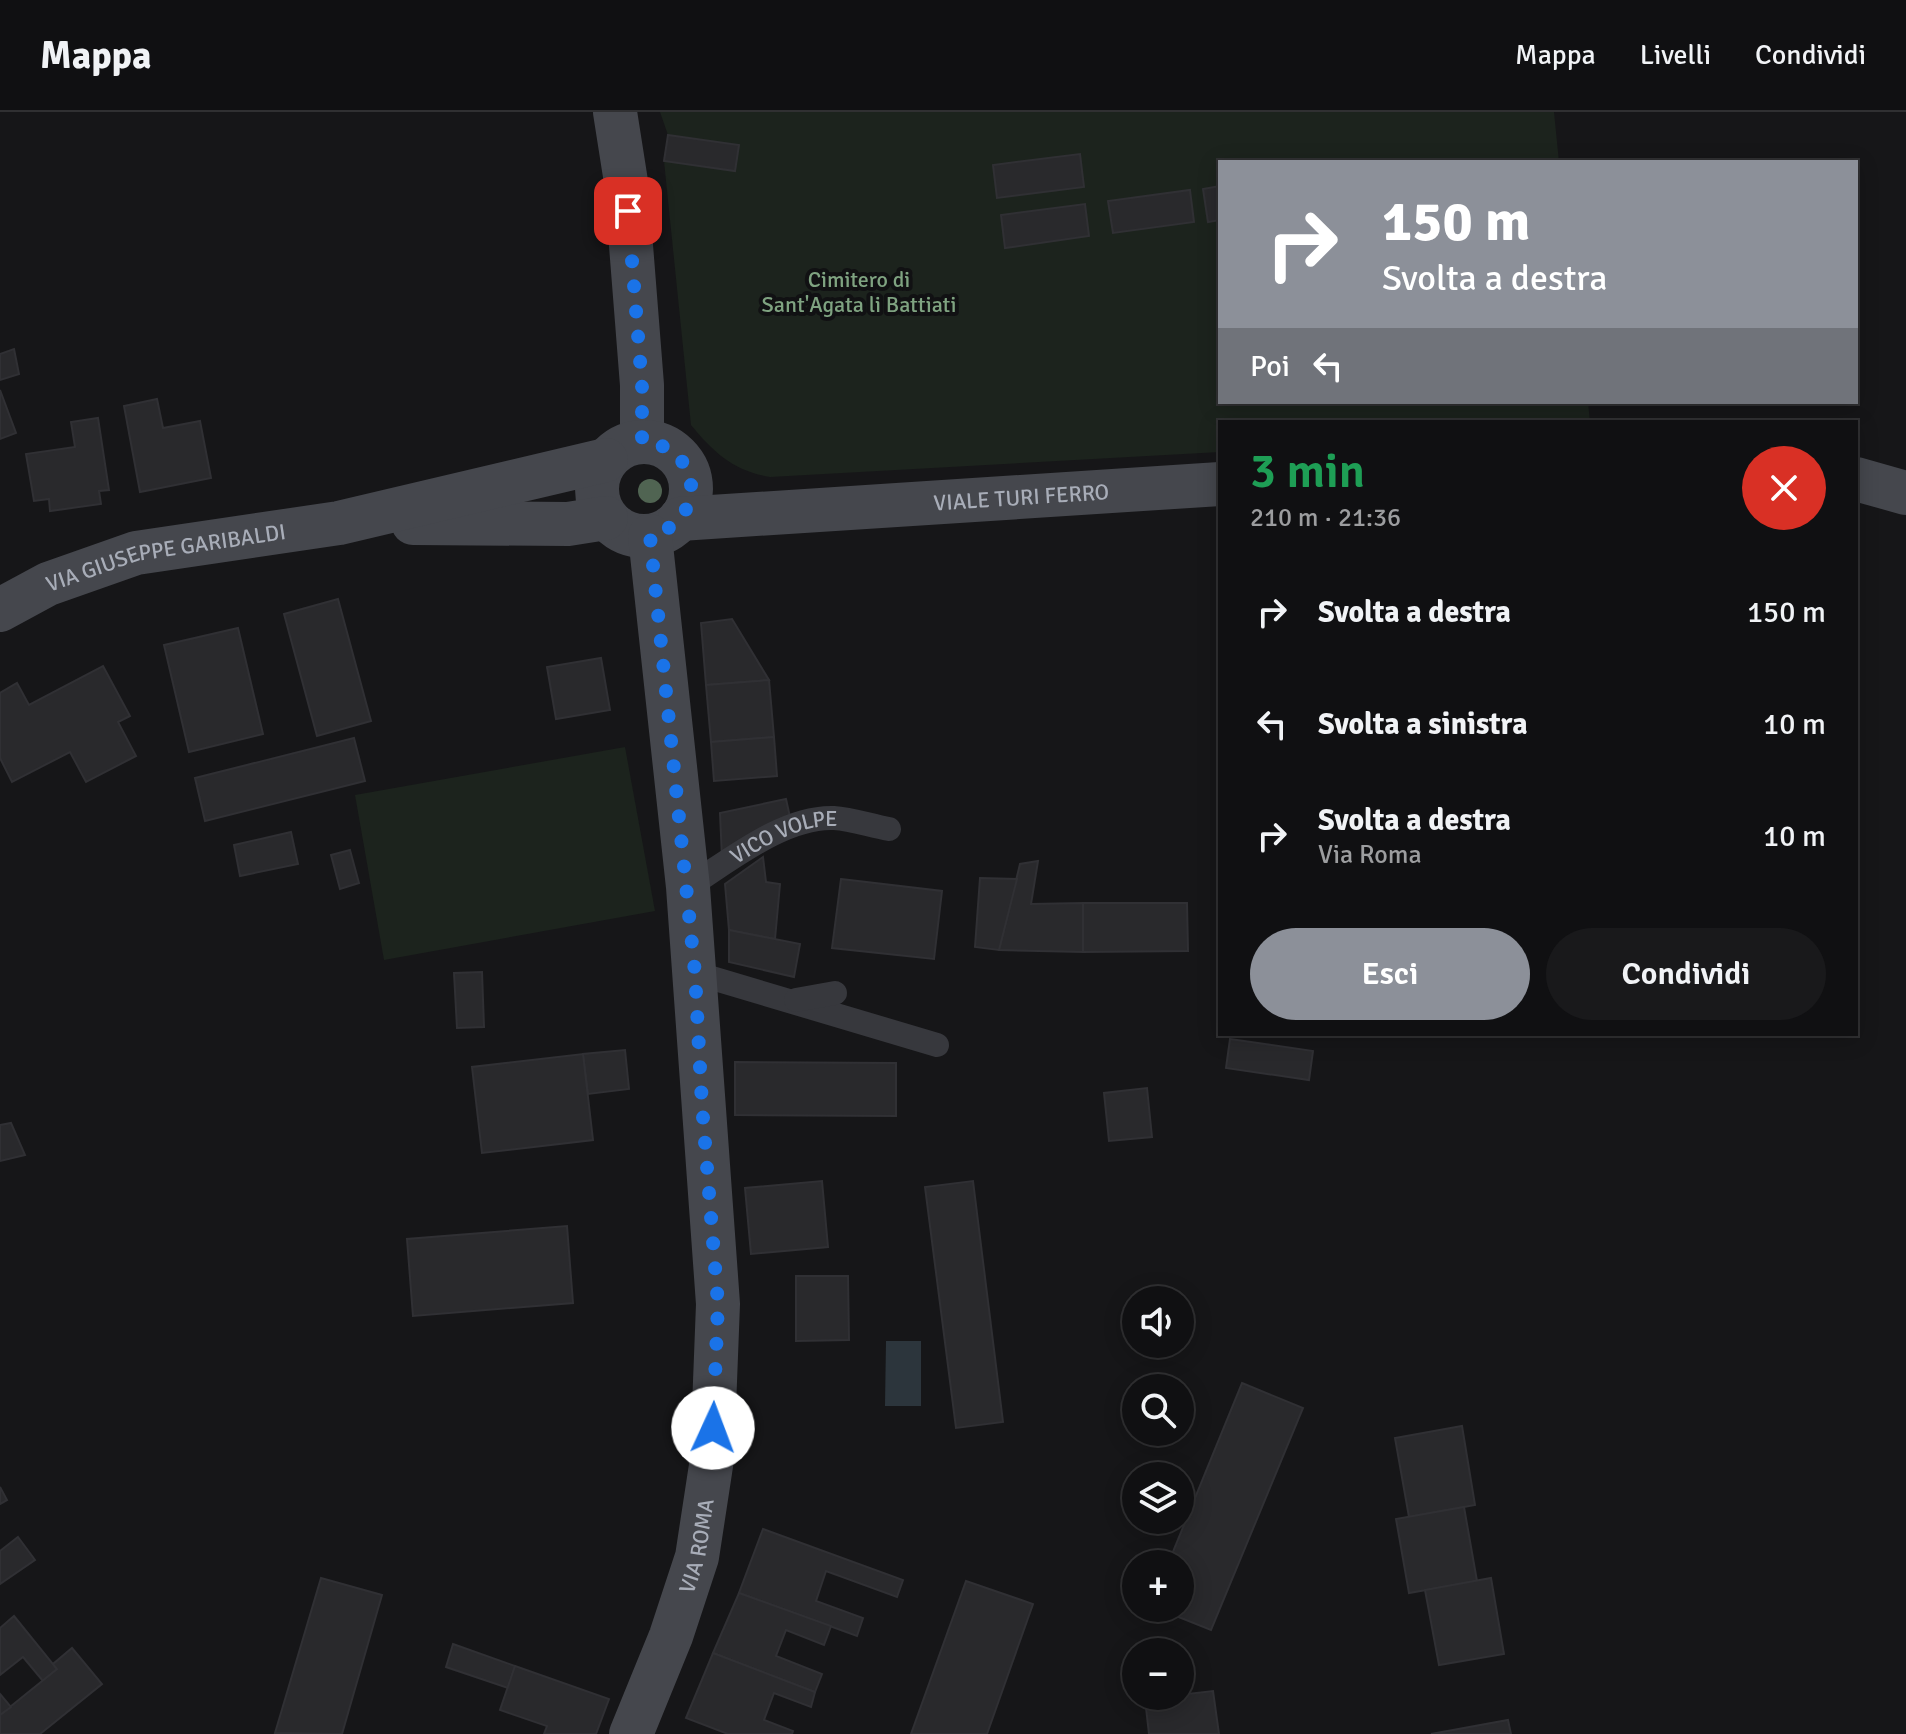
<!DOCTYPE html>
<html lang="it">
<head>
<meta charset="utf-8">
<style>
	body { margin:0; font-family:Signika,sans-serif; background:#19191b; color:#f1f3f6; height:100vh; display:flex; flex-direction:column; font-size:30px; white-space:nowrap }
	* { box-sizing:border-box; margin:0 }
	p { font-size:26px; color:#9c9d9f }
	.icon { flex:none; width:44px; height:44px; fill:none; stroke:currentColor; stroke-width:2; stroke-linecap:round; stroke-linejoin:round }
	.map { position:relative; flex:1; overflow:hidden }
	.drawer { position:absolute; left:1218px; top:308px; width:640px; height:616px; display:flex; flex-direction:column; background:#101012; border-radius:0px; box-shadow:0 4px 20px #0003,0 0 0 2px #303032 }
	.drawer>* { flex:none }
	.hud { position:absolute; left:1218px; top:48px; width:640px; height:244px; border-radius:0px; box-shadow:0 4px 20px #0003,0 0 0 2px #303032; background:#8c9099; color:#fff; overflow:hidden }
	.tools { position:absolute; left:1122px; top:1174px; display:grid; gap:16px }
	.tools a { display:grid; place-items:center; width:72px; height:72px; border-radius:50%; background:#101012; box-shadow:0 4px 20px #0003,0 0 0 2px #303032; font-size:40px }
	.pin { position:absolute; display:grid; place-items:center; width:68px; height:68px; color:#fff; margin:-34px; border-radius:16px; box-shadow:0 4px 12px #0006 }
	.me { position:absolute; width:88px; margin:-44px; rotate:2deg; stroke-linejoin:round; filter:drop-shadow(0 0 6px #0008) }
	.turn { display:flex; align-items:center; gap:28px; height:168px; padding:0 32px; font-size:36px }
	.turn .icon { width:104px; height:104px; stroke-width:2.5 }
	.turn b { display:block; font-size:56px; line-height:68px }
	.then { display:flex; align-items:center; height:76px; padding:0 32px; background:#0003; gap:16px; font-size:30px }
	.round { display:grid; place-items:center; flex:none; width:84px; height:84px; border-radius:42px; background:#19191b }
	.overview { display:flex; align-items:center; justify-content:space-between; height:136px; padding:0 32px }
	h1 { font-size:48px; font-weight:600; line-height:60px; color:#1e9e55 }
	.button { display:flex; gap:16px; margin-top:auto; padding:16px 32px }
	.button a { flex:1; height:92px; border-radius:48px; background:#8c9099; color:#fff; font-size:32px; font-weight:600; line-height:92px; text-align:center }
	.button a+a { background:#19191b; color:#f1f3f6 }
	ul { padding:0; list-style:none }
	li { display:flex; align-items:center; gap:24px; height:112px; padding:0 32px }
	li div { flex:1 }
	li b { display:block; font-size:30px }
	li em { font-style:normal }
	header { display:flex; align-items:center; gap:48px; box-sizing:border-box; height:112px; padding:0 40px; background:#101012; border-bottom:2px solid #303032 }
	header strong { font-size:38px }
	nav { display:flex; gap:44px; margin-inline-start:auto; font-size:28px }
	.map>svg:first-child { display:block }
</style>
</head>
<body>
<header>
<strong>Mappa</strong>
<nav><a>Mappa</a><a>Livelli</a><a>Condividi</a></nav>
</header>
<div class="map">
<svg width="1906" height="1622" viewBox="0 0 1906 1622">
	<rect width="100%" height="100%" fill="#161618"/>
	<g fill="#1c231d">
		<path d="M660,0H1554L1559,50H1220V290H1588L1590,310H1220V340L770,365C734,359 714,341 691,313L664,49L668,23Z"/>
		<path d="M625,635L655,799L384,848L355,683Z"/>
	</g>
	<path fill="#2c353c" d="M886,1229H921V1294H885Z"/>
	<g fill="#29292c" stroke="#303034" stroke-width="2">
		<path d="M668,23L739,33L735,59L664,49Z"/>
		<path d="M1080,42L1084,75L997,86L993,53Z"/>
		<path d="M1220,74V108L1208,110L1203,77Z"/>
		<path d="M1190,78L1194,110L1113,121L1108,89Z"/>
		<path d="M1085,92L1089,124L1005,136L1001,103Z"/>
		<path d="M14,237L19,262L0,268V242Z"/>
		<path d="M0,278L16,321L0,327Z"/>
		<path d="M157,287L163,316L200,309L211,366L140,380L124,294Z"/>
		<path d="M98,306L109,378L99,379L101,392L50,399L49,387L34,389L26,342L75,335L71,310Z"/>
		<path d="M338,487L371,609L317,624L284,502Z"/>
		<path d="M732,507L769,568L706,573L701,511Z"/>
		<path d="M238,516L263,622L189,640L164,533Z"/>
		<path d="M601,546L610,598L556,607L547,555Z"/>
		<path d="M103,554L130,604L118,610L136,644L86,670L70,640L12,670L0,646V581L17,571L29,593Z"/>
		<path d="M769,568L774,625L711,630L706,573Z"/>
		<path d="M774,625L777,664L714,669L711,630Z"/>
		<path d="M354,626L365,669L205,709L195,666Z"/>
		<path d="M786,687L790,705L722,746L720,701Z"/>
		<path d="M291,720L298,752L240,764L234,733Z"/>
		<path d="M350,738L359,771L340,777L331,743Z"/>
		<path d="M763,745L766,770L780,772L775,827L729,818L725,772Z"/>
		<path d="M1038,749L1031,792L1083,791V840L999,838L1020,752Z"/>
		<path d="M980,766L1017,767L999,838L975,835Z"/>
		<path d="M841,767L942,779L934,847L832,836Z"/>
		<path d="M1083,791H1187L1188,839L1083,840Z"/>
		<path d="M729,818L800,832L794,865L729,850Z"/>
		<path d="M482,860L484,915L457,916L454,861Z"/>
		<path d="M1230,927L1313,939L1309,968L1226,956Z"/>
		<path d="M625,938L629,977L588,982L583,942Z"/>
		<path d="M583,942L593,1028L482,1041L472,955Z"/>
		<path d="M735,950L896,951V1004L735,1003Z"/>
		<path d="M1147,976L1152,1025L1109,1029L1104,981Z"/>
		<path d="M11,1011L25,1043L0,1049V1013Z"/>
		<path d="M822,1069L828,1135L751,1142L745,1076Z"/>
		<path d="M973,1069L1003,1310L956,1316L925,1075Z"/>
		<path d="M567,1114L573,1191L413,1204L407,1127Z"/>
		<path d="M796,1164H848L849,1228L796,1229Z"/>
		<path d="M1242,1271L1303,1296L1211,1518L1156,1496H1180V1452H1168Z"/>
		<path d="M1462,1314L1475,1393L1409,1405L1395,1326Z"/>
		<path d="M0,1375L7,1388L0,1392Z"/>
		<path d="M1464,1395L1477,1469L1409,1481L1396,1407Z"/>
		<path d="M763,1417L903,1468L897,1485L826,1459L816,1489L863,1506L857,1524L739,1481Z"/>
		<path d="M18,1425L35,1448L0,1472V1439Z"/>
		<path d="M321,1466L382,1483L342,1622L275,1621Z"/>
		<path d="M1491,1466L1504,1542L1439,1553L1425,1478Z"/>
		<path d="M966,1469L1033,1492L987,1622H911Z"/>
		<path d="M739,1481L831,1514L824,1533L786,1518L776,1544L822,1562L815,1580L713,1541Z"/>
		<path d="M14,1504L57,1557L43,1569L23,1545L0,1563V1516Z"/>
		<path d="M453,1532L515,1554L508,1576L446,1555Z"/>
		<path d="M72,1536L102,1572L40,1622H0V1603L57,1557L53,1552Z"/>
		<path d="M713,1541L815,1580L811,1595L774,1581L764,1608L793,1619L792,1622H728L686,1606Z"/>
		<path d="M515,1554L609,1587L596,1622H544L547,1614L500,1598Z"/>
		<path d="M1213,1579L1219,1622H1149L1145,1587Z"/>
		<path d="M0,1582L11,1595L0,1603Z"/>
		<path d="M1508,1608L1511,1622H1431Z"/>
	</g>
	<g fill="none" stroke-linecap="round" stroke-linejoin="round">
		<g stroke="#37383d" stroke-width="24">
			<path id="s1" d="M688,775C729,749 784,704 834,706C852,707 871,714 889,717"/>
			<path d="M695,861L937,933"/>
			<path d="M796,888L835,881"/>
		</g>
		<g stroke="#45474d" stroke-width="44">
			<path d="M615,0L626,70L642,273V329"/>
			<circle cx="644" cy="377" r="47"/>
			<path d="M1856,367L1906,381"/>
			<path id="s2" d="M680,407L1220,372"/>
			<path d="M413,411L568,412L606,406"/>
			<path id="s3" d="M0,498L48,472L136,441L339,411L606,348"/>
			<path id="s4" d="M631,1622L671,1524L697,1445L712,1347L718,1192L688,775L650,424"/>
		</g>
	</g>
	<circle fill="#506452" cx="650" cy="379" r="12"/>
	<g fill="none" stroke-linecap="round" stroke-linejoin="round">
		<path stroke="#1a73e8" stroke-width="14" stroke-dasharray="0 25.2" d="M628,99L642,273V329C703,335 709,408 650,424L695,861L702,993L718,1192L713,1316"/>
	</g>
	<g text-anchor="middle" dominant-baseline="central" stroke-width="8" stroke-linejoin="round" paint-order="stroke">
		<g font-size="22" fill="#7fa381" stroke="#111113">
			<text x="859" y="167">Cimitero di<tspan x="859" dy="25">Sant'Agata li Battiati</tspan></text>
		</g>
		<g font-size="22" fill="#a8adb8" stroke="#111113">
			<text stroke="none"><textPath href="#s2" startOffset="342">VIALE TURI FERRO</textPath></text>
			<text stroke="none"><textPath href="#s3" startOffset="176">VIA GIUSEPPE GARIBALDI</textPath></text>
			<text stroke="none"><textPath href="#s1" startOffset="110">VICO VOLPE</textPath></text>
			<text stroke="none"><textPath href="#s4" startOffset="200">VIA ROMA</textPath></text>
		</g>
	</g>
</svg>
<div class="tools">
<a><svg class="icon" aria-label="sound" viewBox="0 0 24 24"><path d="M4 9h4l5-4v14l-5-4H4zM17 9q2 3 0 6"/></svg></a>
<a><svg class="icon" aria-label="search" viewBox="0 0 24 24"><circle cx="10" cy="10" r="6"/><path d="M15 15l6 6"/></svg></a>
<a><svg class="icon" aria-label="layers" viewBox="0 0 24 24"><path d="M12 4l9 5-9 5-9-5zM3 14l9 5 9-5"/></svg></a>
<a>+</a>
<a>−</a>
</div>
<div class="pin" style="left:628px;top:99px;background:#d93025"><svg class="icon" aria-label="arrive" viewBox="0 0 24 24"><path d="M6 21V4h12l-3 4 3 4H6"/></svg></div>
<svg class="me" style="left:713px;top:1316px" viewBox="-20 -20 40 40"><circle r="19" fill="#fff"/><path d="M0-13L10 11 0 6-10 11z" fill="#1a73e8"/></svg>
<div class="hud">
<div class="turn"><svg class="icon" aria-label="right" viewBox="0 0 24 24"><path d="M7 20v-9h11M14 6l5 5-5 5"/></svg><div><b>150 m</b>Svolta a destra</div></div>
<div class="then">Poi<svg class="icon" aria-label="left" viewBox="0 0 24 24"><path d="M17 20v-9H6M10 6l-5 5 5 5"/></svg></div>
</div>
<section class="drawer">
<div class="overview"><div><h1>3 min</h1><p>210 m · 21:36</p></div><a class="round" style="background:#d93025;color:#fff"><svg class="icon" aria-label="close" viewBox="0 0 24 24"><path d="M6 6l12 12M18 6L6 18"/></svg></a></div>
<ul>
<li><svg class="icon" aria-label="right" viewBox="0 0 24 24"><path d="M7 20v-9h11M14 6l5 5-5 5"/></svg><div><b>Svolta a destra</b></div><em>150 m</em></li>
<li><svg class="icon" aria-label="left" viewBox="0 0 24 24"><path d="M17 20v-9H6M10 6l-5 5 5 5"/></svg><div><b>Svolta a sinistra</b></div><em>10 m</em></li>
<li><svg class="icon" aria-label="right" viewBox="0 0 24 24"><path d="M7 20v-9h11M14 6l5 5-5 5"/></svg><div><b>Svolta a destra</b><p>Via Roma</p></div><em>10 m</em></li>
</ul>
<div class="button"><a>Esci</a><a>Condividi</a></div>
</section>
</div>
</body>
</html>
